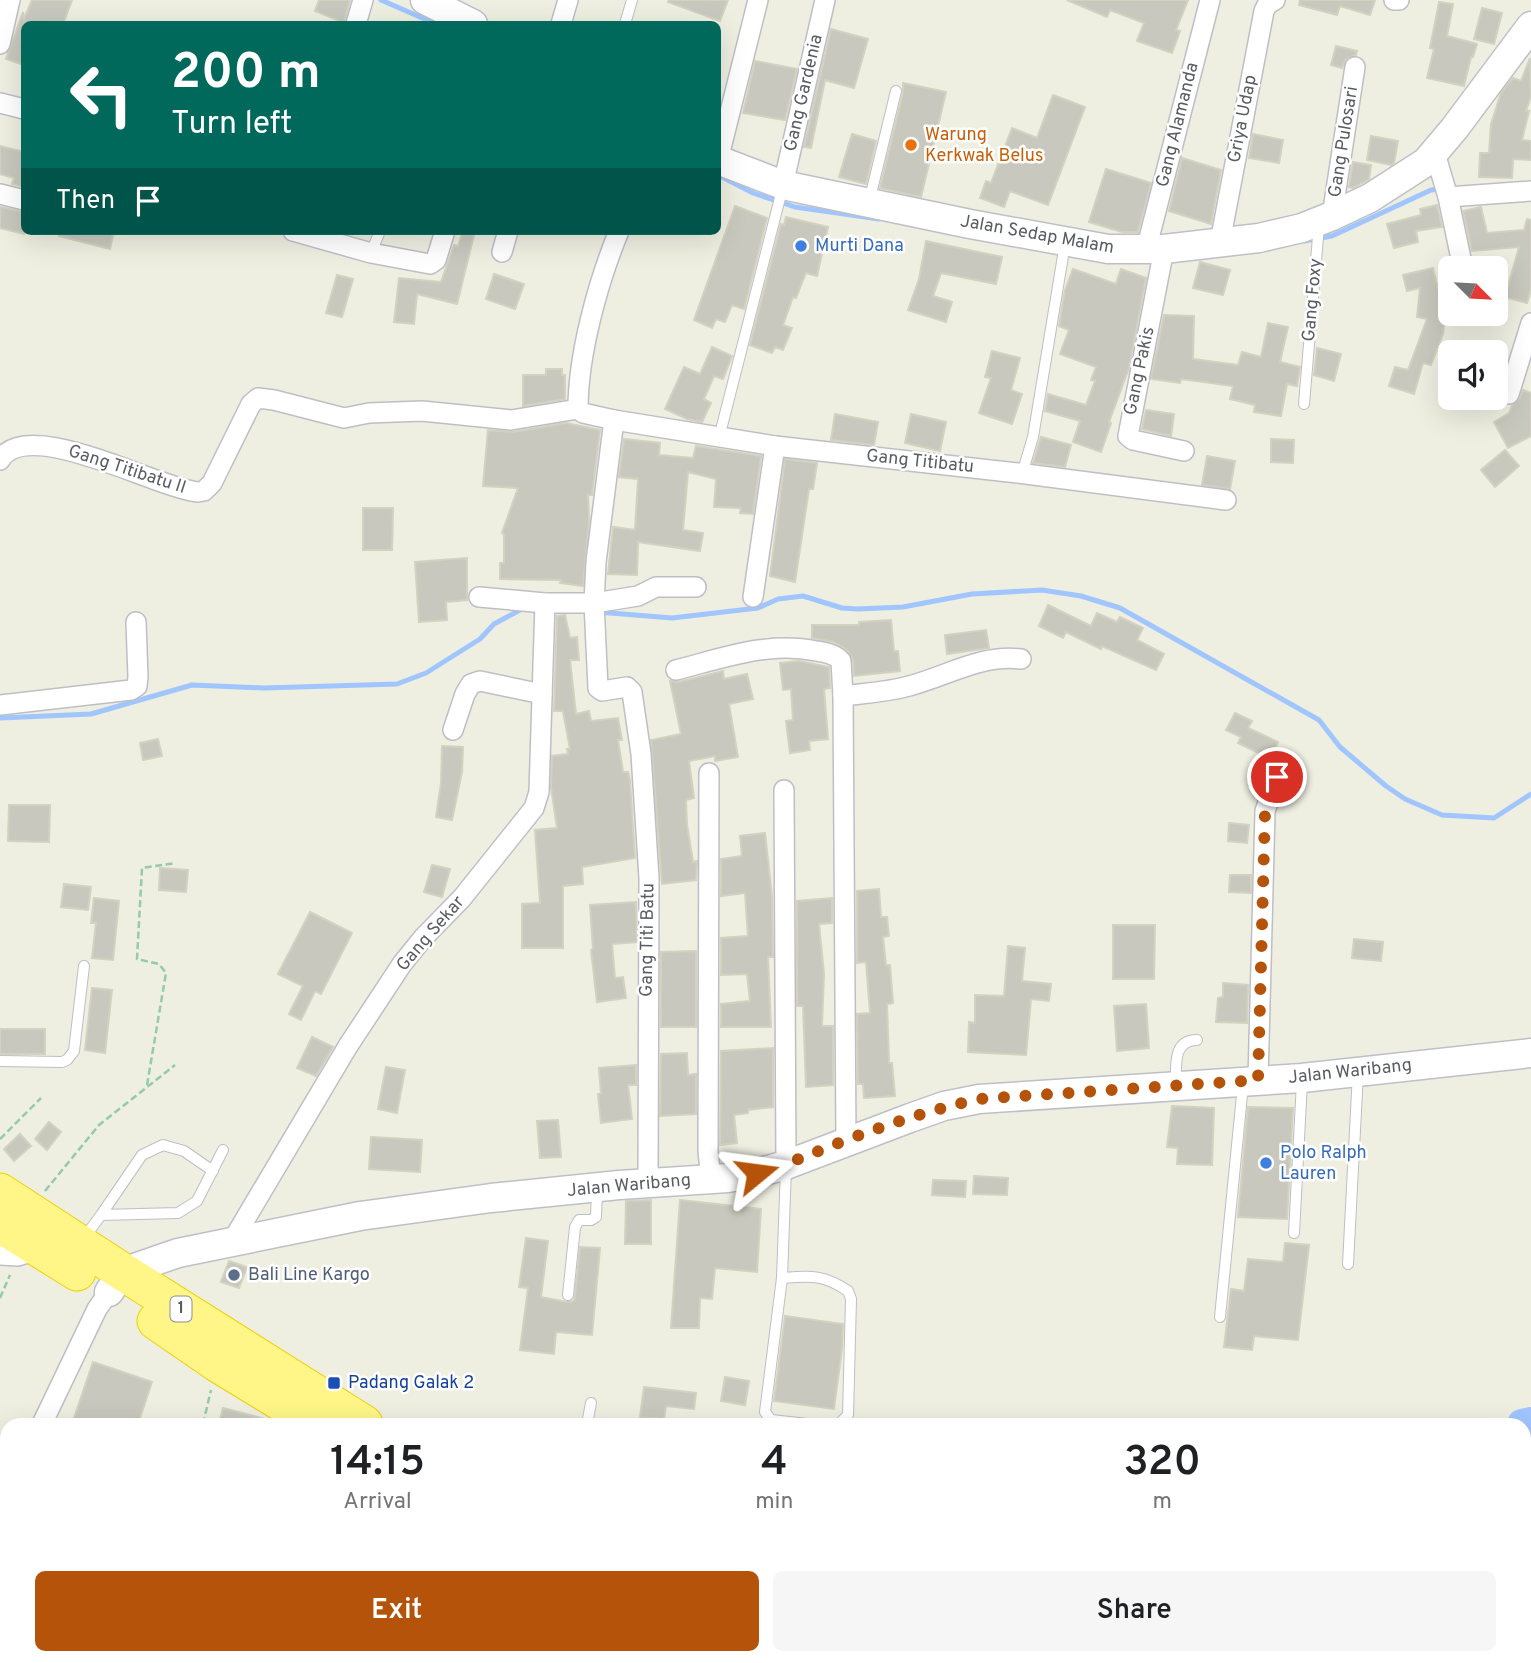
<!DOCTYPE html>
<html lang="en">
<head>
<meta charset="utf-8">
<style>
	body { margin:0; font-family:Overpass,sans-serif; background:#f6f6f6; color:#202124; height:100vh; display:flex; flex-direction:column; font-size:26px; white-space:nowrap }
	* { box-sizing:border-box; margin:0 }
	p { font-size:23px; color:#757577 }
	.icon { flex:none; width:38px; height:38px; fill:none; stroke:currentColor; stroke-width:2; stroke-linecap:round; stroke-linejoin:round }
	.map { position:relative; flex:1; overflow:hidden }
	.drawer { position:absolute; left:0px; top:1418px; width:1531px; height:247px; display:flex; flex-direction:column; background:#fff; border-radius:21px 21px 0 0; box-shadow:0 7px 28px #0002 }
	.drawer>* { flex:none }
	.guide { position:absolute; left:21px; top:21px; width:700px; height:214px; border-radius:10px; box-shadow:0 7px 28px #0002; background:#00695c; color:#fff; overflow:hidden }
	.needle { width:46px; rotate:114deg }
	.tools { position:absolute; left:1438px; top:256px; display:grid; gap:14px }
	.tools a { display:grid; place-items:center; width:70px; height:70px; border-radius:10px; background:#fff; box-shadow:0 7px 28px #0002; font-size:35px }
	.pin { position:absolute; display:grid; place-items:center; width:60px; height:60px; color:#fff; margin:-30px; border:4px solid #fff; border-radius:50%; box-shadow:0 2px 7px #0007 }
	.me { position:absolute; width:77px; margin:-38px; rotate:74deg; stroke-linejoin:round; filter:drop-shadow(0 0 5px #0008) }
	.turn { display:flex; align-items:center; gap:24px; height:147px; padding:0 35px; font-size:32px }
	.turn .icon { width:91px; height:91px; stroke-width:2.5 }
	.turn b { display:block; font-size:49px; line-height:60px }
	.then { display:flex; align-items:center; height:66px; padding:0 35px; background:#0003; gap:14px; font-size:26px }
	.eta { display:flex; justify-content:space-evenly; align-items:center; height:119px; text-align:center }
	.eta b { font-size:42px; font-weight:600; line-height:49px }
	.action { display:flex; gap:14px; margin-top:auto; padding:14px 35px }
	.action a { flex:1; height:80px; border-radius:10px; background:#b45309; color:#fff; font-size:28px; font-weight:600; line-height:80px; text-align:center }
	.action a+a { background:#f6f6f6; color:#202124 }
	.map>svg:first-child { display:block }
</style>
</head>
<body>
<div class="map">
<svg width="1531" height="1663" viewBox="0 0 1531 1663">
	<rect width="100%" height="100%" fill="#eeeee1"/>
	<g fill="none" stroke-linecap="round" stroke-linejoin="round">
		<g stroke="#a0c5ff" stroke-width="5">
			<path d="M381,0L436,24"/>
			<path d="M718,175L753,193L795,207L879,219"/>
			<path d="M1304,241L1332,236L1431,190L1441,189"/>
			<path d="M598,612L672,618L758,608L778,599L803,596L842,608L858,609L903,607L972,594L1042,590L1081,596L1120,608L1319,720L1340,747L1386,786L1405,799L1442,815L1494,818L1531,794"/>
			<path d="M0,718L91,714L192,685L264,688L397,684L426,673L480,639L494,624L522,609"/>
		</g>
		<g stroke="#a0c5ff" stroke-width="30">
			<path d="M1522,1424L1531,1422"/>
			<path d="M986,1663L987,1657"/>
		</g>
	</g>
	<g fill="#c9c8be" stroke="#d3d1bf" stroke-width="2">
		<path d="M32,0H72L63,24H24V65L6,59L23,12L24,19Z"/>
		<path d="M319,0H350L344,23L315,11Z"/>
		<path d="M669,0H728L720,21L668,2Z"/>
		<path d="M1067,0H1188L1176,30L1180,31L1172,53L1137,41L1144,23L1110,10L1107,17Z"/>
		<path d="M1300,0H1375L1370,15L1340,6L1337,15L1299,5Z"/>
		<path d="M1439,2L1453,4L1447,36L1477,44L1473,57H1471L1464,86L1427,78L1434,49L1430,48Z"/>
		<path d="M1482,8L1502,13L1494,44L1474,39Z"/>
		<path d="M831,29L868,39L854,88L825,80L811,148L804,147Z"/>
		<path d="M1336,46L1357,51L1356,55L1346,59L1342,68L1331,65Z"/>
		<path d="M1530,58L1531,96L1526,111H1529L1522,140L1531,141V160L1513,159L1512,178L1479,177L1480,153H1489L1491,124L1501,93L1513,78L1521,81Z"/>
		<path d="M755,61L797,69L785,120L743,113Z"/>
		<path d="M903,83L946,92L921,197L880,188L903,93Z"/>
		<path d="M1053,95L1085,107L1048,205L1010,191L1004,207L980,198L986,181L991,183L1012,128L1037,138Z"/>
		<path d="M852,134L876,141L866,184L839,177Z"/>
		<path d="M1253,134L1283,140L1279,163L1249,158Z"/>
		<path d="M1371,136L1398,141L1394,163L1391,165L1367,160Z"/>
		<path d="M0,146L24,152V187L12,184L14,178L0,174Z"/>
		<path d="M1182,158L1221,170L1211,224L1169,211Z"/>
		<path d="M1353,162L1371,165L1369,179L1353,188L1349,187Z"/>
		<path d="M1106,169L1151,183L1138,232H1122L1089,222Z"/>
		<path d="M1437,205L1442,227L1416,231L1418,242L1394,248L1387,224L1421,215L1420,209Z"/>
		<path d="M735,206L767,218L744,309L732,305L725,322L716,319L712,328L694,320Z"/>
		<path d="M0,207L24,212V234L0,228Z"/>
		<path d="M1481,207L1487,233L1524,230L1527,219L1531,220V290L1527,303L1505,297L1519,247L1472,251L1463,211Z"/>
		<path d="M786,217L828,227L817,276L806,273L796,298L793,297L783,325L792,328L783,350L775,347L772,353L750,345L781,224L784,225Z"/>
		<path d="M60,231H114L110,249L59,236Z"/>
		<path d="M463,231H475L457,304L417,294L414,324L394,322L399,278L441,282L454,245L458,246Z"/>
		<path d="M926,241L1002,257L996,284L941,273L933,296L952,302L946,322L908,310L919,279Z"/>
		<path d="M1200,262L1230,270L1223,295L1193,288Z"/>
		<path d="M1433,268L1441,301L1447,302L1443,334L1431,365L1423,363L1414,394L1389,386L1395,367L1408,370L1427,319L1417,317L1420,288L1407,291L1403,275Z"/>
		<path d="M1073,269L1116,284L1121,269L1146,278L1129,368L1109,422L1111,423L1101,452L1073,442L1080,421L1045,411L1048,394L1086,405L1095,381L1091,380L1096,367L1060,354L1069,330L1059,326L1065,290Z"/>
		<path d="M494,274L524,284L515,309L486,299Z"/>
		<path d="M337,275L353,279L342,317L326,313Z"/>
		<path d="M1164,315L1194,316L1193,359L1238,365L1242,352L1261,357L1268,323L1288,327L1280,362L1300,367L1297,386L1287,384L1281,416L1254,412L1255,405L1230,399L1233,386L1181,379L1180,383L1151,379Z"/>
		<path d="M712,347L732,356L723,379L714,376L704,399L711,403L702,422L687,419L665,409L684,367L700,374Z"/>
		<path d="M1317,348L1341,354L1334,381L1314,375Z"/>
		<path d="M992,351L1020,358L1011,390L1022,394L1012,424L979,413L991,378L985,377Z"/>
		<path d="M546,369H562V375H565V399L523,406V375H546Z"/>
		<path d="M1523,390L1531,393V436L1508,448L1494,422L1509,413L1512,406L1520,398Z"/>
		<path d="M1146,410L1174,414L1171,436L1142,429Z"/>
		<path d="M835,414L878,422L874,445L831,440Z"/>
		<path d="M911,414L946,422L940,451L905,443Z"/>
		<path d="M566,423L600,430L592,495H588L589,521L583,586L560,583L561,580L500,579V563H504V534L502,533L518,488L483,486L488,430L513,432Z"/>
		<path d="M1041,437L1071,445L1065,467L1033,463Z"/>
		<path d="M624,439L660,443L659,455L693,458L696,446L761,456L753,514L740,513L741,508L714,507L716,479L688,472L683,530L703,533L700,551L638,542L637,575L608,574L613,527L635,530L638,479L619,477Z"/>
		<path d="M1271,439L1294,440L1293,463L1271,462Z"/>
		<path d="M1505,450L1519,466L1495,487L1481,470Z"/>
		<path d="M1207,456L1235,461L1230,489L1202,485Z"/>
		<path d="M785,459L817,463L813,489H809L795,582L770,576Z"/>
		<path d="M363,508H393L392,550H363Z"/>
		<path d="M467,558V600L446,602L447,620L419,622L415,562Z"/>
		<path d="M1048,605L1091,626L1097,613L1117,622L1120,617L1143,628L1137,640L1164,654L1156,670L1102,646L1101,649L1066,632L1063,638L1039,626Z"/>
		<path d="M565,615L570,638L577,637L579,660H570L576,714L589,711L591,721L618,718L622,740H618L623,772H628L630,780L635,858L582,867L583,884L563,886V948H522V904L540,903L535,830L557,828L551,787L552,756L568,754L567,749H570L563,711H554L557,616Z"/>
		<path d="M891,620L894,651H898L900,671L854,676L853,659L847,650L834,642L812,638V625H859V622Z"/>
		<path d="M986,630L989,648L947,654L945,635Z"/>
		<path d="M799,661L829,667L830,688L824,689L828,739L809,741L810,750L790,753L786,721L793,720L791,689L783,690L780,663Z"/>
		<path d="M723,671L724,679L747,674L753,699L729,704L738,757L715,761V756L689,761L694,798L686,800L687,825L693,862L697,861L696,880L662,884L651,740L681,734L670,681L679,682Z"/>
		<path d="M1235,713L1252,721L1248,728L1278,742L1271,759L1238,743L1241,737L1226,730Z"/>
		<path d="M158,739L162,756L143,760L140,743Z"/>
		<path d="M442,746L463,747L462,772L452,820L436,817L441,783Z"/>
		<path d="M9,805H50L49,842L8,841Z"/>
		<path d="M1229,823L1249,825L1247,843L1228,841Z"/>
		<path d="M765,833L772,896L773,957H768L771,1027H721V1004L750,1001L747,974L721,975V938L748,936L745,893L721,896V859L742,856L740,836Z"/>
		<path d="M432,865L450,869L442,897L424,892Z"/>
		<path d="M160,868L188,870L186,892L159,890Z"/>
		<path d="M1230,875H1251V893L1229,892Z"/>
		<path d="M64,884L91,887L88,910L61,907Z"/>
		<path d="M879,889L881,917H887L889,936L883,937L886,965H890L893,1003L887,1004L889,1063H892L895,1096L864,1098L863,1084H858L857,1014L870,1013L866,962L857,963V891Z"/>
		<path d="M94,898L119,901L113,960L92,958L96,923H91Z"/>
		<path d="M832,898V923L819,924L824,974L822,1026H833V1085L806,1087L803,1006H797V901Z"/>
		<path d="M636,902L637,942L612,944L615,978L623,977L626,998L597,1002L591,950L593,949L590,905Z"/>
		<path d="M310,912L352,933L321,994L315,991L301,1020L289,1014L303,986L278,974Z"/>
		<path d="M1113,925H1155L1154,979H1113Z"/>
		<path d="M1354,939L1383,942L1381,961L1352,958Z"/>
		<path d="M1008,946L1025,948L1022,981L1051,984L1049,1001L1031,999L1026,1055L968,1052L969,1022L975,1023V995L1004,996Z"/>
		<path d="M696,951V1027H661V952Z"/>
		<path d="M1223,983L1248,985L1247,1023L1216,1022L1218,998L1223,997Z"/>
		<path d="M92,988L112,990L105,1053L85,1050Z"/>
		<path d="M1146,1004L1149,1048L1117,1051L1114,1006Z"/>
		<rect x="0" y="1029" width="45" height="25"/>
		<path d="M312,1037L333,1047L316,1076L297,1068Z"/>
		<path d="M773,1048V1107L748,1110V1113L734,1115L737,1143L720,1145L721,1051Z"/>
		<path d="M687,1053L688,1075L696,1074V1114L660,1116L661,1054Z"/>
		<path d="M636,1065V1085H628L632,1119L601,1123L598,1094H601L599,1068Z"/>
		<path d="M386,1067L405,1070L397,1113L378,1109Z"/>
		<path d="M1172,1106L1214,1108L1212,1165L1177,1164L1178,1148L1167,1147Z"/>
		<path d="M1248,1107L1293,1108L1287,1219L1238,1217Z"/>
		<path d="M558,1120L561,1157L540,1158L537,1121Z"/>
		<path d="M49,1122L61,1132L47,1150L35,1139Z"/>
		<path d="M20,1134L31,1146L14,1161L4,1149Z"/>
		<path d="M371,1137L422,1140L420,1172L369,1169Z"/>
		<path d="M974,1176L1008,1178L1007,1195L973,1194Z"/>
		<path d="M933,1180L966,1181L965,1197L932,1195Z"/>
		<path d="M651,1200V1244H625L626,1201Z"/>
		<path d="M680,1200L761,1209L757,1272L715,1268L712,1299L700,1298L699,1328H671Z"/>
		<path d="M526,1238L548,1241L541,1297L567,1302L574,1301L575,1296L580,1247L600,1248L592,1335L556,1332L554,1354L520,1350L528,1288L519,1287Z"/>
		<path d="M1285,1243L1309,1245L1298,1340L1254,1336L1252,1350L1224,1347L1231,1289L1244,1291L1248,1259L1283,1262Z"/>
		<path d="M229,1261L247,1267L239,1288L221,1282Z"/>
		<path d="M785,1316L843,1324L842,1349L834,1409L774,1401Z"/>
		<path d="M93,1362L152,1382L138,1424H72Z"/>
		<path d="M725,1377L749,1381L745,1405L721,1401Z"/>
		<path d="M644,1387L696,1393L694,1409L666,1406L664,1419L640,1417Z"/>
		<path d="M223,1408L269,1420L268,1424H219Z"/>
	</g>
	<g fill="none" stroke-linecap="round" stroke-linejoin="round">
		<g stroke="#bebfc6" stroke-width="12">
			<g id="lane">
				<path d="M625,24L632,0"/>
				<path d="M869,202L896,91"/>
				<path d="M371,253L380,231"/>
				<path d="M1304,404L1319,225"/>
				<path d="M722,426L783,186"/>
				<path d="M1025,464L1033,437L1065,244"/>
				<path d="M0,1061L62,1062L67,1060L74,1051L84,966"/>
				<path d="M1176,1083C1176,1065 1173,1040 1197,1040"/>
				<path d="M786,1167L782,1278L765,1412L771,1420L808,1424"/>
				<path d="M101,1215L142,1155L163,1145L184,1151L213,1171"/>
				<path d="M1294,1233L1302,1082"/>
				<path d="M84,1238L101,1215L178,1213L197,1201L223,1150"/>
				<path d="M1348,1264L1358,1073"/>
				<path d="M782,1278C810,1276 823,1274 848,1291L851,1299L848,1415L839,1424"/>
				<path d="M568,1295L575,1227L579,1220H591L596,1217L597,1190"/>
				<path d="M1220,1317L1243,1085"/>
				<path d="M587,1424L591,1403"/>
			</g>
		</g>
		<g stroke="#bebfc6" stroke-width="22">
			<g id="street">
				<path d="M1394,0H1399"/>
				<path d="M356,24L363,0"/>
				<path d="M561,24L568,0"/>
				<path d="M0,44L10,0"/>
				<path d="M0,103L24,109"/>
				<path d="M1435,153L1448,197L1463,268"/>
				<path d="M718,160L758,0"/>
				<path d="M783,185L825,0"/>
				<path d="M0,194L24,200"/>
				<path d="M1448,197L1531,191"/>
				<path d="M1332,216L1355,67"/>
				<path d="M293,231L371,253L430,264L436,260L445,231"/>
				<path d="M1220,242L1264,11L1267,5L1275,0"/>
				<path d="M1164,249L1128,436L1133,440L1184,451"/>
				<path d="M1146,250L1210,0"/>
				<path d="M502,252L508,231"/>
				<path d="M1509,394L1531,323"/>
				<path d="M578,409L583,413L614,420L775,446L1018,473L1226,500"/>
				<path d="M578,409C578,354 598,282 619,231"/>
				<path d="M614,420L596,562L594,603L598,688L602,691L627,687L632,692L641,754L649,878L648,1183"/>
				<path d="M0,460C27,415 156,488 198,492L204,491L212,483L251,404L258,398L274,400L344,418L369,413L422,411L511,420L578,409"/>
				<path d="M479,597L545,603H594L638,596L656,587H696"/>
				<path d="M753,597L775,446"/>
				<path d="M676,670C723,658 768,641 816,651C826,652 835,654 841,661L843,696L846,1140"/>
				<path d="M843,696C865,693 888,692 909,686C947,676 982,654 1021,659"/>
				<path d="M0,705L131,690L137,686L138,677L136,622"/>
				<path d="M453,730L465,694L471,684L480,681L542,694"/>
				<path d="M709,773L708,1151L711,1179"/>
				<path d="M784,790L786,1165"/>
				<path d="M1258,1080L1265,811L1277,777"/>
				<path d="M231,1243L348,1046L402,964L423,938L462,898L534,808L539,792L545,603"/>
				<path d="M0,1255L18,1256L40,1249"/>
				<path d="M42,1424L97,1309L109,1292"/>
				<path d="M0,1511L7,1497"/>
				<path d="M1524,1515L1531,1513"/>
				<path d="M1524,1617L1531,1619"/>
				<path d="M1291,1663L1293,1657"/>
			</g>
		</g>
		<g stroke="#bec0c8" stroke-width="31">
			<g id="secondary">
				<path d="M425,0L473,24"/>
				<path d="M718,160L783,185L970,224L1108,249H1164L1259,238L1302,228L1332,216L1370,198L1426,162L1454,129L1531,26"/>
				<path d="M109,1292L123,1272L178,1253L360,1216L491,1198L619,1185L728,1178L757,1173L786,1165L910,1118L944,1106L979,1099L1302,1078L1531,1053"/>
			</g>
		</g>
		<g stroke="#efd000" stroke-width="39">
			<g id="highway">
				<path d="M0,1192L123,1272L364,1424"/>
				<path d="M0,1224L77,1272"/>
				<path d="M156,1321L217,1363L317,1424"/>
				<path d="M692,1657L701,1663"/>
				<path d="M739,1657L748,1663"/>
			</g>
		</g>
		<g stroke="#94caad" stroke-width="2.5" stroke-dasharray="7 3.5" stroke-linecap="butt">
			<path d="M147,1085L166,973L159,964L137,959L142,868L176,863"/>
			<path d="M0,1139L41,1098"/>
			<path d="M45,1191L99,1125L175,1065"/>
			<path d="M0,1298L10,1275"/>
			<path d="M203,1424L211,1390"/>
			<path d="M471,1658V1657"/>
			<path d="M541,1662L543,1657"/>
		</g>
		<use href="#lane" stroke="#fff" stroke-width="10"/>
		<use href="#street" stroke="#fff" stroke-width="19"/>
		<use href="#secondary" stroke="#fff" stroke-width="28"/>
		<use href="#highway" stroke="#fff687" stroke-width="37"/>
	</g>
	<g fill="none" stroke-linecap="round" stroke-linejoin="round">
		<path stroke="#b45309" stroke-width="12" stroke-dasharray="0 21.6" d="M757,1173C789,1164 818,1151 849,1139C892,1123 934,1109 979,1099L1258,1080L1265,811L1277,777"/>
	</g>
	<circle fill="#e8710a" stroke="#fff" stroke-width="2.5" cx="911" cy="145" r="7"/>
	<g fill="#3f7fe0" stroke="#fff" stroke-width="2.5">
		<circle cx="801" cy="246" r="7"/>
		<circle cx="1266" cy="1163" r="7"/>
	</g>
	<circle fill="#5c6f8a" stroke="#fff" stroke-width="2.5" cx="234" cy="1275" r="7"/>
	<rect fill="#1a4fb4" stroke="#fff" stroke-width="2.5" x="327" y="1376" width="14" height="14" rx="3.5"/>
	<g text-anchor="middle" dominant-baseline="central" stroke-width="5" stroke-linejoin="round" paint-order="stroke">
		<rect fill="#fff" stroke="#8c8d92" stroke-width="2" x="170.5" y="1296.5" width="21" height="25" rx="5"/>
		<g font-size="16" font-weight="bold" fill="#5a5c64">
			<text x="181" y="1309">1</text>
		</g>
		<g font-size="18" fill="#5a5c64" stroke="#fff">
			<text transform="translate(804 93) rotate(-77)">Gang Gardenia</text>
			<text transform="translate(1243 119) rotate(-79)">Griya Udap</text>
			<text transform="translate(1178 125) rotate(-76)">Gang Alamanda</text>
			<text transform="translate(1344 142) rotate(-81)">Gang Pulosari</text>
			<text transform="translate(1037 235) rotate(10)">Jalan Sedap Malam</text>
			<text transform="translate(1313 300) rotate(-85)">Gang Foxy</text>
			<text transform="translate(1140 371) rotate(-78)">Gang Pakis</text>
			<text transform="translate(920 462) rotate(6)">Gang Titibatu</text>
			<text transform="translate(127 470) rotate(18)">Gang Titibatu II</text>
			<text transform="translate(431 934) rotate(-49)">Gang Sekar</text>
			<text transform="translate(648 940) rotate(-89)">Gang Titi Batu</text>
			<text transform="translate(1350 1072) rotate(-6)">Jalan Waribang</text>
			<text transform="translate(629 1186) rotate(-5)">Jalan Waribang</text>
		</g>
		<g font-size="18" fill="#c56008" stroke="#fff" text-anchor="start">
			<text x="925" y="135">Warung<tspan x="925" dy="21">Kerkwak Belus</tspan></text>
		</g>
		<g font-size="18" fill="#366cbe" stroke="#fff" text-anchor="start">
			<text x="815" y="246">Murti Dana</text>
			<text x="1280" y="1153">Polo Ralph<tspan x="1280" dy="21">Lauren</tspan></text>
		</g>
		<g font-size="18" fill="#4e5e75" stroke="#fff" text-anchor="start">
			<text x="248" y="1275">Bali Line Kargo</text>
		</g>
		<g font-size="18" fill="#164399" stroke="#fff" text-anchor="start">
			<text x="348" y="1383">Padang Galak 2</text>
		</g>
	</g>
</svg>
<div class="tools">
<a><svg class="needle" viewBox="-14 -14 28 28"><path d="M0-13l5 13h-10z" fill="#e53935"/><path d="M0 13l5-13h-10z" fill="#757577"/></svg></a>
<a><svg class="icon" aria-label="sound" viewBox="0 0 24 24"><path d="M4 9h4l5-4v14l-5-4H4zM17 9q2 3 0 6"/></svg></a>
</div>
<div class="pin" style="left:1277px;top:777px;background:#d93025"><svg class="icon" aria-label="arrive" viewBox="0 0 24 24"><path d="M6 21V4h12l-3 4 3 4H6"/></svg></div>
<svg class="me" style="left:757px;top:1173px" viewBox="-20 -20 40 40"><path d="M0-17L14 15 0 8-14 15z" fill="#b45309" stroke="#fff" stroke-width="4"/></svg>
<div class="guide">
<div class="turn"><svg class="icon" aria-label="left" viewBox="0 0 24 24"><path d="M17 20v-9H6M10 6l-5 5 5 5"/></svg><div><b>200 m</b>Turn left</div></div>
<div class="then">Then<svg class="icon" aria-label="arrive" viewBox="0 0 24 24"><path d="M6 21V4h12l-3 4 3 4H6"/></svg></div>
</div>
<section class="drawer">
<div class="eta">
<div><b>14:15</b><p>Arrival</p></div>
<div><b>4</b><p>min</p></div>
<div><b>320</b><p>m</p></div>
</div>
<div class="action"><a>Exit</a><a>Share</a></div>
</section>
</div>
</body>
</html>
